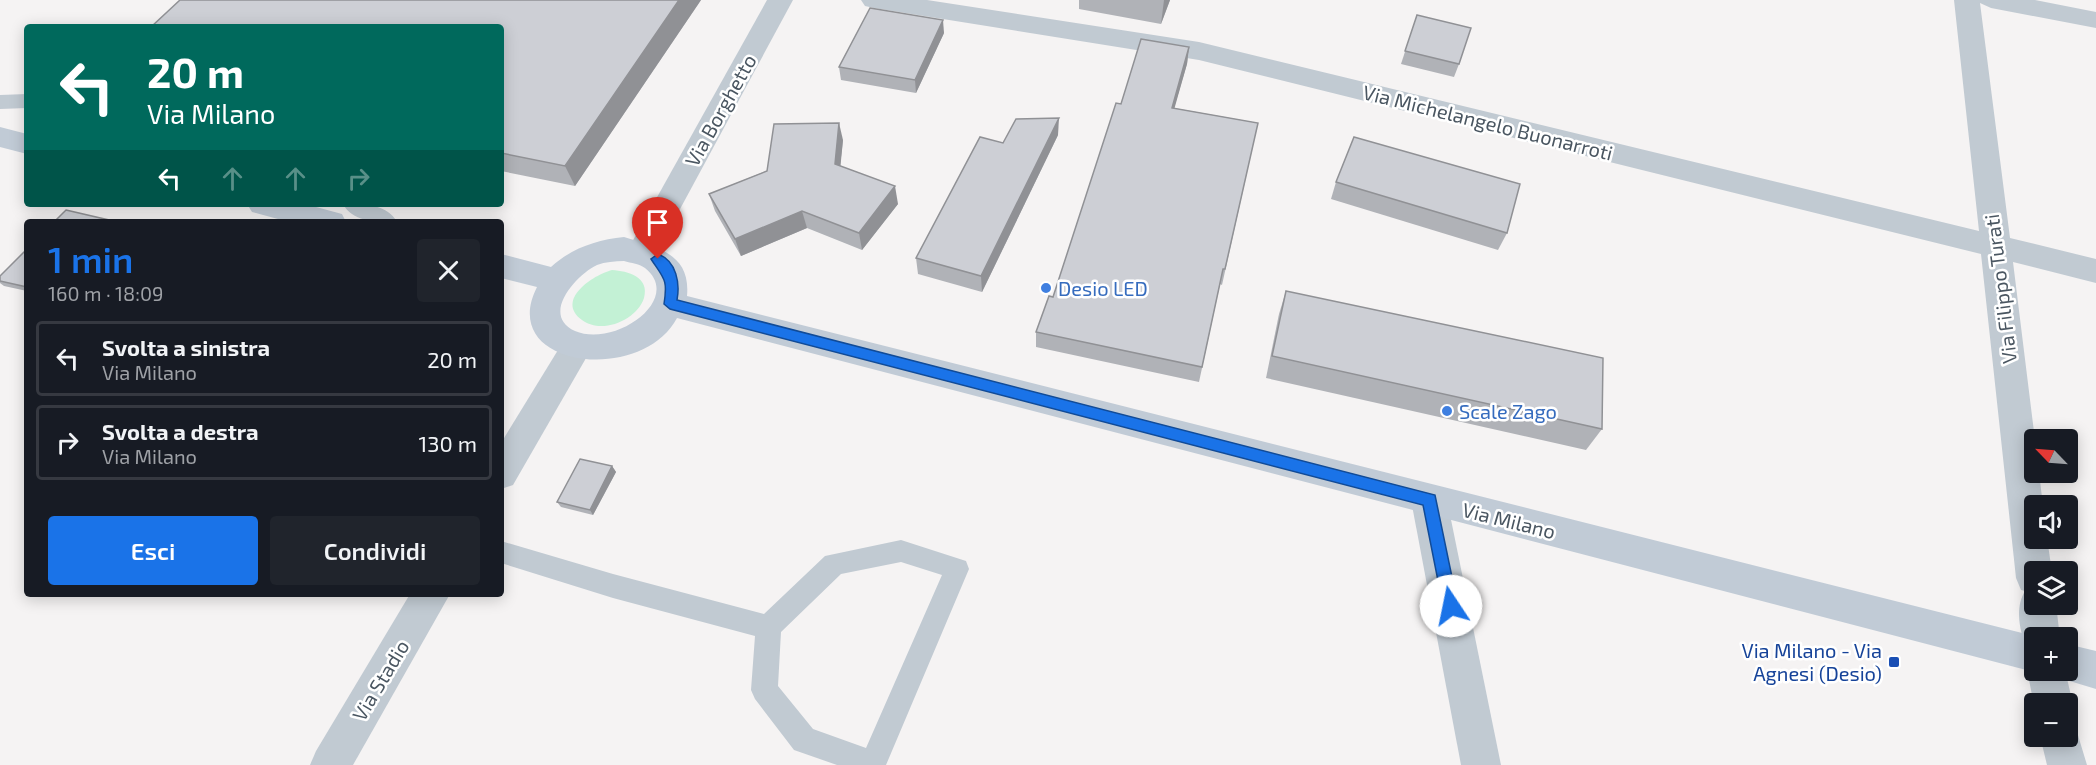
<!DOCTYPE html>
<html lang="it">
<head>
<meta charset="utf-8">
<style>
	body { margin:0; font-family:"Exo 2",sans-serif; background:#20242c; color:#f1f3f6; height:100vh; display:flex; flex-direction:column; font-size:22px; white-space:nowrap }
	* { box-sizing:border-box; margin:0 }
	p { font-size:20px; color:#9ea1a6 }
	.icon { flex:none; width:33px; height:33px; fill:none; stroke:currentColor; stroke-width:2; stroke-linecap:round; stroke-linejoin:round }
	.map { position:relative; flex:1; overflow:hidden }
	.drawer { position:absolute; left:24px; top:219px; width:480px; height:378px; display:flex; flex-direction:column; background:#171b24; border-radius:6px; box-shadow:0 3px 15px #0003 }
	.drawer>* { flex:none }
	.guide { position:absolute; left:24px; top:24px; width:480px; height:183px; border-radius:6px; box-shadow:0 3px 15px #0003; background:#00695c; color:#fff; overflow:hidden }
	.needle { width:39px; rotate:295deg }
	.tools { position:absolute; left:2024px; top:429px; display:grid; gap:12px }
	.tools a { display:grid; place-items:center; width:54px; height:54px; border-radius:6px; background:#171b24; box-shadow:0 3px 15px #0003; font-size:30px }
	.pin { position:absolute; display:grid; place-items:center; width:51px; height:51px; color:#fff; margin:-62px -26px; border-radius:50% 50% 50% 0; rotate:-45deg; box-shadow:0 0 6px #0007 }
	.pin .icon { rotate:45deg }
	.me { position:absolute; width:66px; margin:-33px; rotate:349deg; stroke-linejoin:round; filter:drop-shadow(0 0 4px #0008) }
	.turn { display:flex; align-items:center; gap:21px; height:126px; padding:0 24px; font-size:27px }
	.turn .icon { width:78px; height:78px; stroke-width:2.5 }
	.turn b { display:block; font-size:42px; line-height:51px }
	.lanes { display:flex; align-items:center; height:57px; padding:0 24px; background:#0003; justify-content:center; gap:30px; direction:ltr }
	.lanes .off { opacity:.35 }
	.round { display:grid; place-items:center; flex:none; width:63px; height:63px; border-radius:6px; background:#20242c }
	.head { display:flex; align-items:center; justify-content:space-between; height:102px; padding:0 24px }
	h1 { font-size:36px; font-weight:600; line-height:45px; color:#1a73e8 }
	.primary-button { display:flex; gap:12px; margin-top:auto; padding:12px 24px }
	.primary-button a { flex:1; height:69px; border-radius:6px; background:#1a73e8; color:#fff; font-size:24px; font-weight:600; line-height:69px; text-align:center }
	.primary-button a+a { background:#20242c; color:#f1f3f6 }
	ul { padding:0; list-style:none }
	li { display:flex; align-items:center; gap:18px; height:75px; margin:0 12px 9px; padding:0 12px; border:3px solid #363941; border-radius:6px }
	li div { flex:1 }
	li b { display:block; font-size:22px }
	li em { font-style:normal }
	.map>svg:first-child { display:block }
</style>
</head>
<body>
<div class="map">
<svg width="2096" height="765" viewBox="0 0 2096 765">
	<rect width="100%" height="100%" fill="#f5f3f3"/>
	<path fill="#c3f1d5" d="M612,270C628,271 650,277 644,298C637,320 602,335 582,320C555,300 593,275 612,270Z"/>
	<g fill="none" stroke-linecap="round" stroke-linejoin="round">
		<g fill="#c1cad2" fill-rule="evenodd">
			<path d="M27,94V108L0,109V95Z"/>
			<path d="M343,204C361,204 387,203 397,222C379,222 353,223 343,204Z"/>
			<path d="M901,540L966,561L969,569L886,765H837L794,750L755,699L751,690L755,636L613,598L501,563V541L613,574L764,614L825,556ZM901,562L942,575L866,748L813,729L778,686L781,632L841,574Z"/>
		</g>
		<g fill="#c1cad2" fill-rule="evenodd">
			<path d="M767,0H793L653,259L642,263L631,259L627,251Z"/>
			<path d="M861,0H927L1199,42L1979,231L1954,0H2035L2096,12V28L1991,8L1980,3L2010,238L2096,259V283L2013,262L2035,440L2034,472H2039L2043,506H2034V538H2047L2052,572H2034V604H2056L2060,638H2034V653L2028,651C2020,633 2014,609 2025,591L2021,590L2016,578L1981,254L1199,60L874,8L865,6Z"/>
			<path d="M577,333L588,337L593,346L513,485L501,489V443L566,337Z"/>
			<path d="M410,594H450L353,765H310L316,751Z"/>
			<path d="M2034,656V670H2065L2073,704L2067,717V704H2034V705L2027,670Z"/>
			<path d="M2067,719L2074,722L2087,765H2047L2040,736H2067Z"/>
		</g>
		<path fill="#c1cad2" fill-rule="evenodd" d="M1429,484L1441,489L1447,500L1501,765H1461L1411,500L1417,489Z"/>
		<g fill="#c1cbd6" fill-rule="evenodd">
			<path d="M0,127L27,134V154L0,147Z"/>
			<path d="M247,204H305L342,214L346,222H289L252,212Z"/>
			<path d="M624,237C656,247 691,253 687,296L2034,636L2039,638H2034V670H2039L2034,672L677,318C642,385 496,368 537,287L501,278V254L551,267C572,248 596,240 624,237ZM624,261C631,263 640,264 645,268C684,299 615,348 575,331C540,315 576,275 597,265C605,262 615,261 624,261Z"/>
			<path d="M2067,644L2096,651V689L2053,676L2051,670H2067Z"/>
		</g>
	</g>
	<g fill="#b0b2b7">
		<path d="M701,0L575,186L501,171V27Z"/>
		<path d="M1079,0H1170L1161,24L1079,9Z"/>
		<path d="M1417,15L1459,64L1454,77L1401,64Z"/>
		<path d="M944,33L916,93L841,80L839,67Z"/>
		<path d="M1189,47L1187,64L1174,108L1258,123L1222,285L1220,284L1199,382L1036,347V332L1053,297Z"/>
		<path d="M1058,135L982,292L918,274L916,258L1003,143Z"/>
		<path d="M843,140L840,166L898,204L862,250L807,228L741,256L715,211L709,194Z"/>
		<path d="M1336,182L1507,233L1498,250L1331,199Z"/>
		<path d="M27,249V291L4,286L0,283V276Z"/>
		<path d="M1286,291L1602,429L1586,450L1266,378L1279,314Z"/>
		<path d="M612,466L616,472L593,515L561,507L557,502Z"/>
	</g>
	<g fill="#909195">
		<path d="M679,0H701L575,186L565,166Z"/>
		<path d="M1164,0H1170L1161,24Z"/>
		<path d="M943,20L944,33L916,93L915,80Z"/>
		<path d="M1189,47L1187,64L1170,124L1172,108Z"/>
		<path d="M1059,118L1058,135L982,292L981,276Z"/>
		<path d="M839,123L843,140L839,181L835,164Z"/>
		<path d="M895,186L898,204L862,250L859,233Z"/>
		<path d="M802,211L807,228L741,256L735,239Z"/>
		<path d="M612,466L616,472L593,515L590,510Z"/>
	</g>
	<g fill="#cdcfd5" stroke="#909195" stroke-width="1.5">
		<path d="M180,0H679L565,166L501,153V27H151Z"/>
		<path d="M870,8L943,20L915,80L839,67Z"/>
		<path d="M1417,15L1471,28L1459,64L1405,51Z"/>
		<path d="M1141,39L1189,47L1172,108L1258,123L1225,269H1223L1202,367L1036,332L1049,296L1053,297L1116,103L1121,104Z"/>
		<path d="M1059,118L981,276L916,258L980,137L1003,143L1016,119Z"/>
		<path d="M839,123L835,164L895,186L859,233L802,211L735,239L709,194L767,171L774,124Z"/>
		<path d="M1354,137L1520,184L1507,233L1336,182Z"/>
		<path d="M66,210L109,220L107,222H54Z"/>
		<path d="M27,249V287L0,281V276Z"/>
		<path d="M1286,291L1603,358L1602,429L1272,356Z"/>
		<path d="M580,459L612,466L590,510L557,502Z"/>
	</g>
	<path fill="#1a73e8" stroke="#114b97" stroke-width="1.5" d="M658,254C677,261 680,284 677,300L1435,495L1458,606L1456,612L1451,614L1445,612L1443,606L1423,505L670,309L664,304C668,279 664,279 651,259Z"/>
	<g fill="#3f7fe0" stroke="#fff" stroke-width="2">
		<circle cx="1046" cy="288" r="6"/>
		<circle cx="1447" cy="411" r="6"/>
	</g>
	<rect fill="#1a4fb4" stroke="#fff" stroke-width="2" x="1888" y="656" width="12" height="12" rx="3"/>
	<g text-anchor="middle" dominant-baseline="central" stroke-width="5" stroke-linejoin="round" paint-order="stroke">
		<g font-size="20" fill="#4a5661" stroke="#fff">
			<text transform="translate(720 110) rotate(-61)">Via Borghetto</text>
			<text transform="translate(1488 122) rotate(14)">Via Michelangelo Buonarroti</text>
			<text transform="translate(2000 289) rotate(-97)">Via Filippo Turati</text>
			<text transform="translate(1509 520) rotate(14)">Via Milano</text>
			<text transform="translate(380 680) rotate(-59)">Via Stadio</text>
		</g>
		<g font-size="20" fill="#366cbe" stroke="#fff" text-anchor="start">
			<text x="1058" y="288">Desio LED</text>
			<text x="1459" y="411">Scale Zago</text>
		</g>
		<g font-size="20" fill="#164399" stroke="#fff" text-anchor="end">
			<text x="1882" y="650">Via Milano - Via<tspan x="1882" dy="23">Agnesi (Desio)</tspan></text>
		</g>
	</g>
</svg>
<div class="tools">
<a><svg class="needle" viewBox="-14 -14 28 28"><path d="M0-13l5 13h-10z" fill="#e53935"/><path d="M0 13l5-13h-10z" fill="#9ea1a6"/></svg></a>
<a><svg class="icon" aria-label="sound" viewBox="0 0 24 24"><path d="M4 9h4l5-4v14l-5-4H4zM17 9q2 3 0 6"/></svg></a>
<a><svg class="icon" aria-label="layers" viewBox="0 0 24 24"><path d="M12 4l9 5-9 5-9-5zM3 14l9 5 9-5"/></svg></a>
<a>+</a>
<a>−</a>
</div>
<div class="pin" style="left:658px;top:259px;background:#d93025"><svg class="icon" aria-label="arrive" viewBox="0 0 24 24"><path d="M6 21V4h12l-3 4 3 4H6"/></svg></div>
<svg class="me" style="left:1451px;top:606px" viewBox="-20 -20 40 40"><circle r="19" fill="#fff"/><path d="M0-13L10 11 0 6-10 11z" fill="#1a73e8"/></svg>
<div class="guide">
<div class="turn"><svg class="icon" aria-label="left" viewBox="0 0 24 24"><path d="M17 20v-9H6M10 6l-5 5 5 5"/></svg><div><b>20 m</b>Via Milano</div></div>
<div class="lanes"><svg class="icon" aria-label="left" viewBox="0 0 24 24"><path d="M17 20v-9H6M10 6l-5 5 5 5"/></svg><svg class="icon off" aria-label="ahead" viewBox="0 0 24 24"><path d="M12 20V5M6 11l6-6 6 6"/></svg><svg class="icon off" aria-label="ahead" viewBox="0 0 24 24"><path d="M12 20V5M6 11l6-6 6 6"/></svg><svg class="icon off" aria-label="right" viewBox="0 0 24 24"><path d="M7 20v-9h11M14 6l5 5-5 5"/></svg></div>
</div>
<section class="drawer">
<div class="head"><div><h1>1 min</h1><p>160 m · 18:09</p></div><a class="round"><svg class="icon" aria-label="close" viewBox="0 0 24 24"><path d="M6 6l12 12M18 6L6 18"/></svg></a></div>
<ul>
<li><svg class="icon" aria-label="left" viewBox="0 0 24 24"><path d="M17 20v-9H6M10 6l-5 5 5 5"/></svg><div><b>Svolta a sinistra</b><p>Via Milano</p></div><em>20 m</em></li>
<li><svg class="icon" aria-label="right" viewBox="0 0 24 24"><path d="M7 20v-9h11M14 6l5 5-5 5"/></svg><div><b>Svolta a destra</b><p>Via Milano</p></div><em>130 m</em></li>
</ul>
<div class="primary-button"><a>Esci</a><a>Condividi</a></div>
</section>
</div>
</body>
</html>
